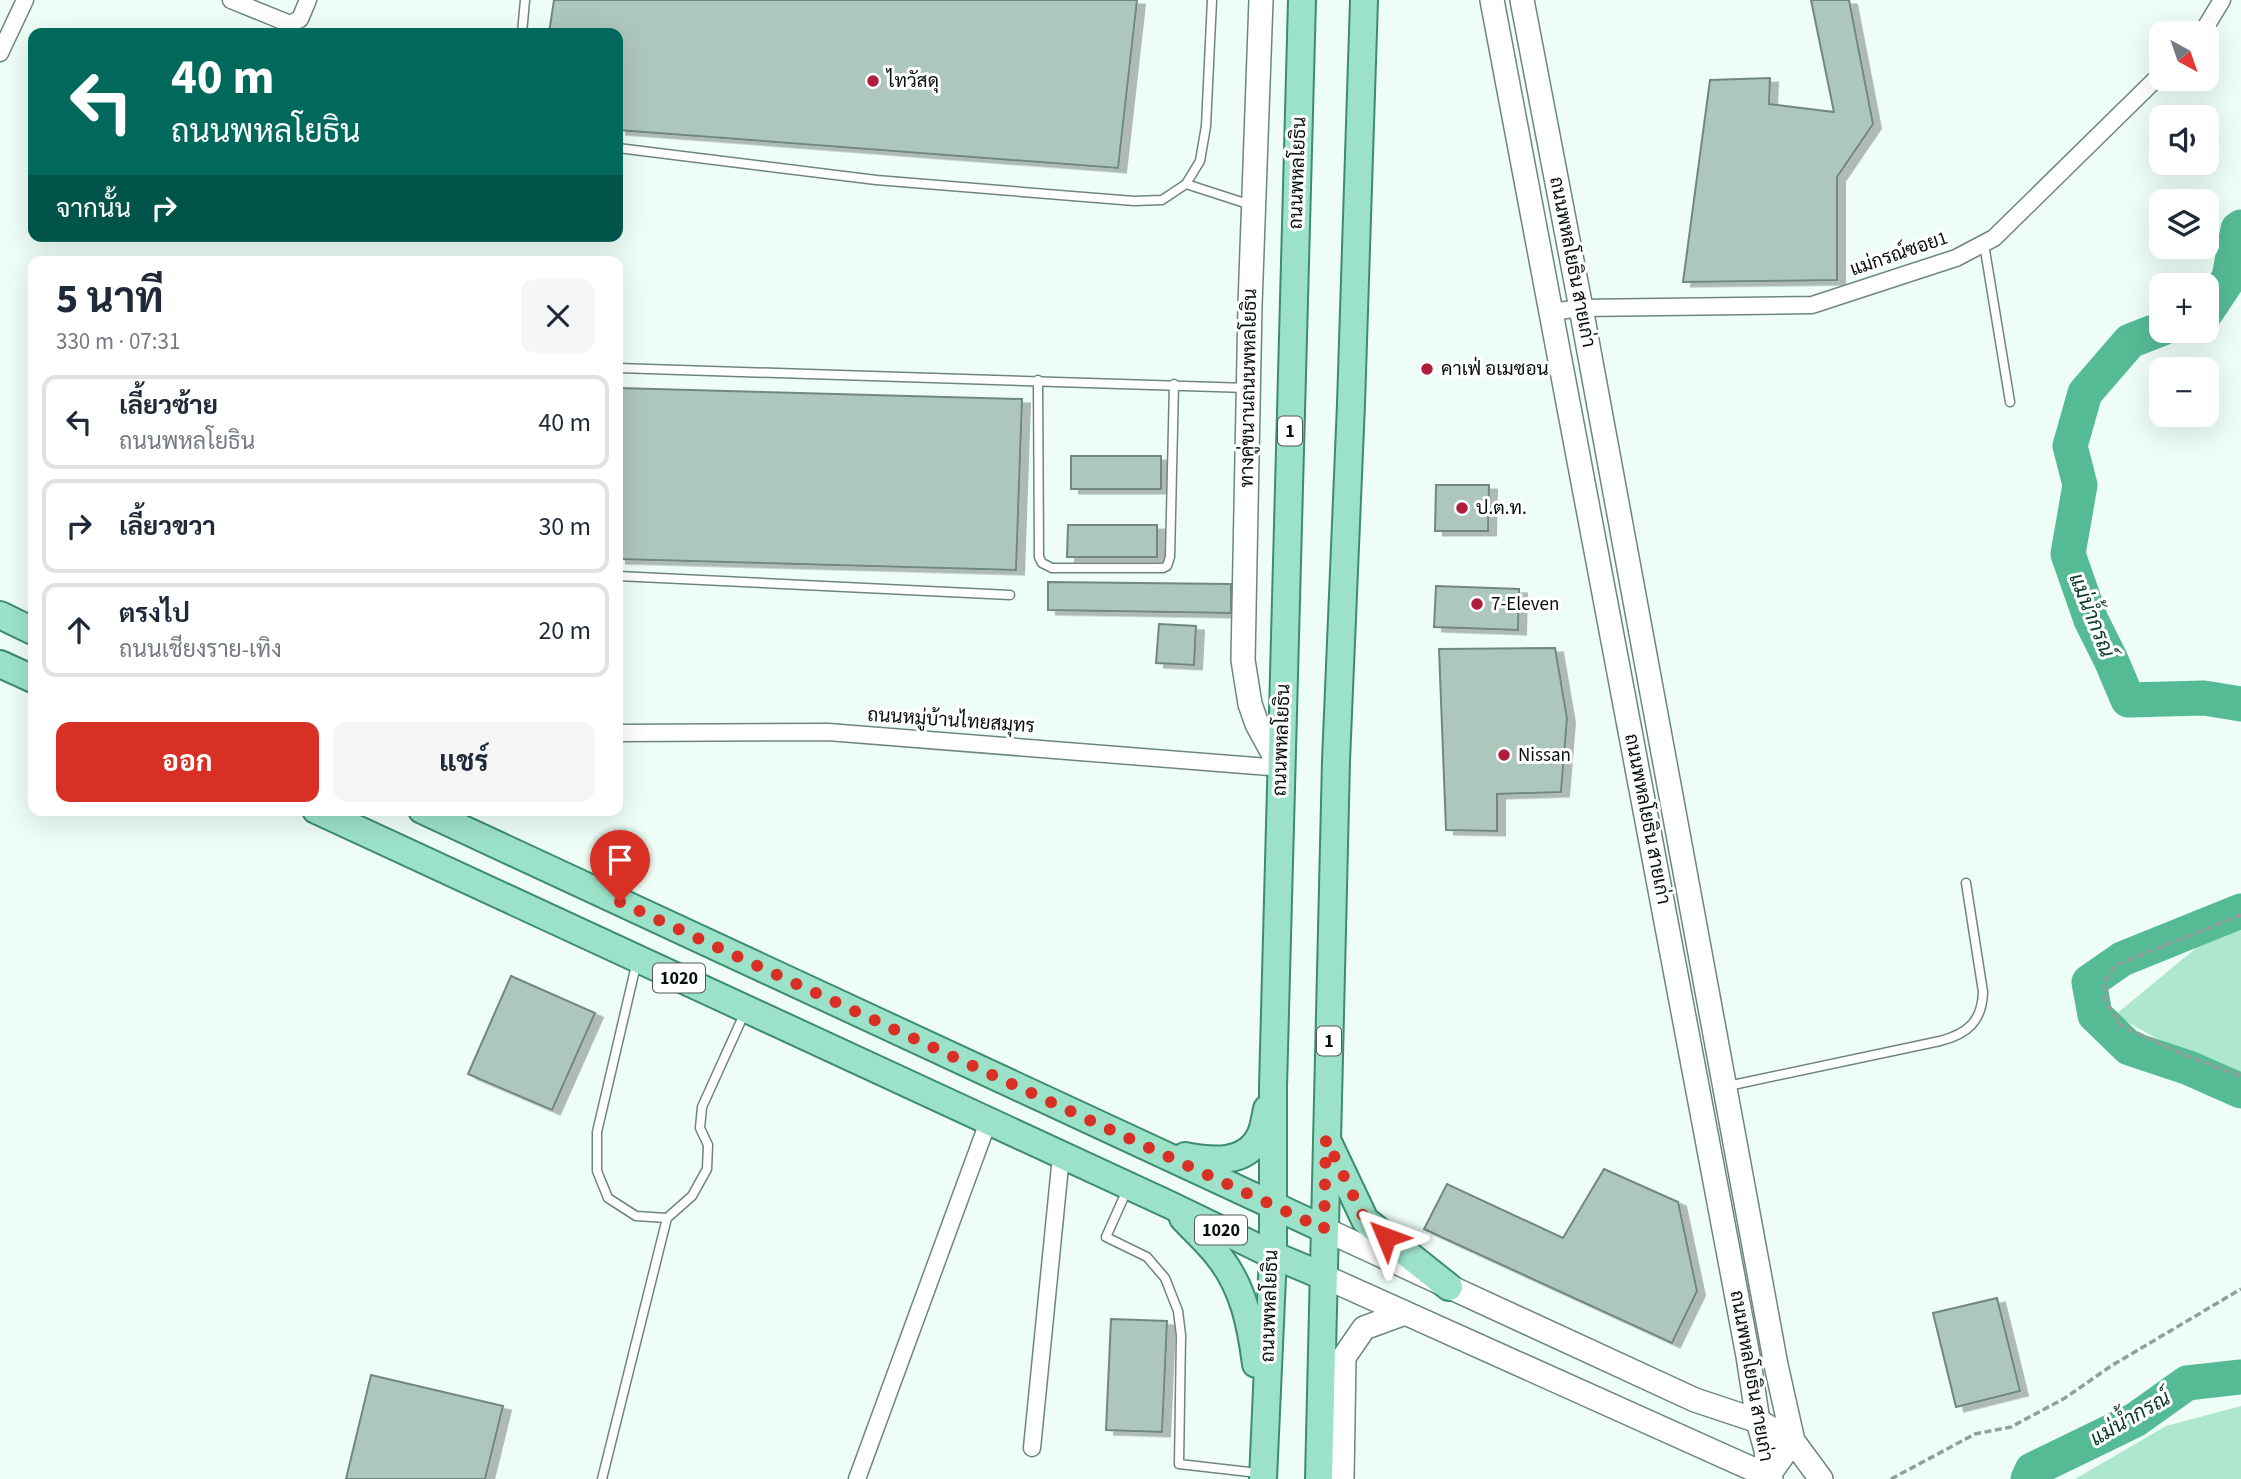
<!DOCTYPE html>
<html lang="th">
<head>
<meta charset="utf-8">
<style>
	body { margin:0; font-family:"Source Sans 3",Sarabun,sans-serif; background:#f6f6f7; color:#1f2937; height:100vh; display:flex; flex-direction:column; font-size:26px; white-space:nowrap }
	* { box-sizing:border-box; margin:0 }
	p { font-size:23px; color:#747a83 }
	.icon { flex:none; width:38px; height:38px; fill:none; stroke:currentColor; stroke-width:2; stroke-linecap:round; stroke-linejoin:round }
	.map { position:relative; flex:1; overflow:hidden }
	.drawer { position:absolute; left:28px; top:256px; width:595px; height:560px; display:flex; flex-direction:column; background:#fff; border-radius:14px; box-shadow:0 7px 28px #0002 }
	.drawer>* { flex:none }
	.hud { position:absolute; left:28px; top:28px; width:595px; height:214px; border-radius:14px; box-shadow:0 7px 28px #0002; background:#00695c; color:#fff; overflow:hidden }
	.needle { width:46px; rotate:140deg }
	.buttons { position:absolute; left:2149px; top:21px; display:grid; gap:14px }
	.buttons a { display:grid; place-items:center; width:70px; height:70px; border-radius:14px; background:#fff; box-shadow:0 7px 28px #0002; font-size:35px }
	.pin { position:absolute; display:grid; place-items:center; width:60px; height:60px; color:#fff; margin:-72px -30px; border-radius:50% 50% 50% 0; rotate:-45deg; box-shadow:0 0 7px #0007 }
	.pin .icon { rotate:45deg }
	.me { position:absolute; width:77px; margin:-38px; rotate:314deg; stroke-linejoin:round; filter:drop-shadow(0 0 5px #0008) }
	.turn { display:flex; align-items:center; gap:24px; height:147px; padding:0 28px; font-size:32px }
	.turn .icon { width:91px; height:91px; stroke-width:2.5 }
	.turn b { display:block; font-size:49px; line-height:60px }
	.then { display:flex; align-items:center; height:66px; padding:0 28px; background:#0003; gap:14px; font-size:26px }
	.round { display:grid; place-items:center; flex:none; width:74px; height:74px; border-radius:14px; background:#f6f6f7 }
	.headline { display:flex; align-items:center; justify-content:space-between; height:119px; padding:0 28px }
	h1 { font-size:42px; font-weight:700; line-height:52px }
	.action { display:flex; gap:14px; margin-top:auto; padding:14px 28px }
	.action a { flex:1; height:80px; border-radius:14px; background:#d93025; color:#fff; font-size:28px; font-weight:700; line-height:80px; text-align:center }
	.action a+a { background:#f6f6f7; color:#1f2937 }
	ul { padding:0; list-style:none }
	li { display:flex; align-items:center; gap:21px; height:94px; margin:0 14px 10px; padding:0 14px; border:4px solid #e0e1e3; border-radius:14px }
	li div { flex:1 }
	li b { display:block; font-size:26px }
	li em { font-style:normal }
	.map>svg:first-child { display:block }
</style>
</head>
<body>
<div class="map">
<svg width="2241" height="1479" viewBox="0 0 2241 1479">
	<defs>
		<filter id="shadow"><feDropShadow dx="8" dy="4.5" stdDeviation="0" flood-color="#0004"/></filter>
	</defs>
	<rect width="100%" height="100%" fill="#eefef7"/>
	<g fill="#ace7ce">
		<path d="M2241,911V1086L2115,1015Z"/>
		<path d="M2241,1406V1479H2075L2166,1426Z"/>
	</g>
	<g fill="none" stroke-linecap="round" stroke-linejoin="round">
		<g stroke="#55bb95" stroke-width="35">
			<path d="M2207,311L2229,278L2238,229L2241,227"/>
			<path d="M2161,329L2130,341L2085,393L2070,446L2080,485L2068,554L2091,620L2111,660L2128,700L2204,698L2241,704"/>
			<path d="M2241,911L2122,959L2089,982L2095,1015L2129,1048L2189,1068L2241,1091"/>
			<path d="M2028,1479L2032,1470L2135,1420L2187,1383L2241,1377"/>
		</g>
	</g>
	<g fill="#aec7bc" stroke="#71887e" stroke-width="2" filter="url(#shadow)">
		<path d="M554,0H1137L1118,168L618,130V33H549Z"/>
		<path d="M1811,0H1849L1873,124L1837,177V280L1683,282L1710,80L1770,78L1769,104L1834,112Z"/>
		<path d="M618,388L1022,399L1016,570L618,559Z"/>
		<rect x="1071" y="456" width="90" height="33"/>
		<path d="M1436,485H1489L1488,531H1435Z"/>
		<path d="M1068,525H1157V557H1067Z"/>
		<path d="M1048,582L1231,584V613L1048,610Z"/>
		<path d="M1436,586L1519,589L1518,630L1434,627Z"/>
		<path d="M1159,624L1196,626L1194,665L1156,663Z"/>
		<path d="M1555,648L1567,718L1561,792L1497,794V831L1446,830L1439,649Z"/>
		<path d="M511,976L595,1013L552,1110L468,1074Z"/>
		<path d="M1604,1169L1678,1202L1697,1291L1672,1343L1424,1229L1447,1184L1563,1238Z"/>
		<path d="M1997,1298L2020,1391L1956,1407L1933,1313Z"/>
		<path d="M1111,1319L1167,1321L1162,1432L1106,1430Z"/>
		<path d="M371,1375L503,1406L485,1479H346Z"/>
	</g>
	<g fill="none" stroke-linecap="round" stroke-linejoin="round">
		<g stroke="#6e867c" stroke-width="11">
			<g id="lane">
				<path d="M522,33L525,0"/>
				<path d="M618,148L876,180L1134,201L1162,200L1186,184L1200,161L1206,126L1212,0"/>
				<path d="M1186,184L1251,205"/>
				<path d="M1984,244L2010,402"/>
				<path d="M618,368L1248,388"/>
				<path d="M1038,380L1039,557L1042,563L1052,568H1163L1167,566L1170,557L1174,384"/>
				<path d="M618,576L1010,595"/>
				<path d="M637,961L597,1132V1171L608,1198L636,1216L667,1218"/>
				<path d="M1728,1086L1940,1041C1967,1034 1982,1022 1983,992L1966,883"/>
				<path d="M1127,1190L1106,1237L1147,1257L1165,1278L1178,1311L1181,1335L1179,1464L1258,1473"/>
				<path d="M602,1479L667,1218L692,1196L707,1169L708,1145L700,1128L702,1107L745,1012"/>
			</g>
		</g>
		<g stroke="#6e867c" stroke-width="19">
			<g id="street">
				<path d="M231,0L290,24L300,19L308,0"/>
				<path d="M2202,33L2222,0"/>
				<path d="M0,53L25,0"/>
				<path d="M1551,312L1581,308L1812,305L1956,258L1994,238L2161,74"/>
				<path d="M618,733L828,732L1281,768"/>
				<path d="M1032,1448L1061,1156"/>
				<path d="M857,1479L988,1122"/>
			</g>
		</g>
		<g stroke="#6e867c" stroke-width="26">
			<g id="secondary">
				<path d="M1261,0L1250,305L1243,660L1250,704L1257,724L1281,768"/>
				<path d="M1492,0L1748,1356L1758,1421L1766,1450L1768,1476"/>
				<path d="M1522,0L1581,308L1776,1365L1793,1441L1768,1476"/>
				<path d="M1324,1229L1695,1400L1758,1421L1793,1441L1821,1479"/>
				<path d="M1323,1276L1768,1476L1771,1479"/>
				<path d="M1342,1479L1344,1357L1364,1328L1405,1313"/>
			</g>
		</g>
		<g stroke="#3d8c6f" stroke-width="30">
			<g id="primary">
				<path d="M0,615L33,631"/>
				<path d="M0,664L33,679"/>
				<path d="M316,810L1170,1205L1273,1255L1323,1276"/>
				<path d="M422,810L1324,1229"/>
				<path d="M1329,1144L1365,1220L1449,1287"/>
				<path d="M1185,1156C1211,1161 1246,1165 1260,1136C1264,1128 1265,1118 1267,1109"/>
				<path d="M1183,1218C1195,1231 1210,1244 1220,1258C1244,1289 1251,1326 1256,1364"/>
				<path d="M1263,1479L1273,1255V1087L1302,0"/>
				<path d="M1319,1479L1336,761L1351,404L1364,0"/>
			</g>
		</g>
		<g stroke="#929f99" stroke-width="3.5" stroke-dasharray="7 3.5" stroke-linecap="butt">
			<path d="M2241,915L2116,965L2104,983L2107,1004L2122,1026L2182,1054L2241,1076"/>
			<path d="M1891,1479L1975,1434L2011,1427L2065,1398L2111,1366L2241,1289"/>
		</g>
		<use href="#lane" stroke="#fff" stroke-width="8"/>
		<use href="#street" stroke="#fff" stroke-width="16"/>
		<use href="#secondary" stroke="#fff" stroke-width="23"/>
		<use href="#primary" stroke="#9ce2c9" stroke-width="26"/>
	</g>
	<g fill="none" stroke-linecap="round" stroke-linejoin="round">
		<path stroke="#d93025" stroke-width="12" stroke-dasharray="0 21.6" d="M620,902L1324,1229L1326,1139L1365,1220L1386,1237"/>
	</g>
	<g fill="#b11e3d" stroke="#fff" stroke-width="2.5">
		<circle cx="873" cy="81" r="7"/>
		<circle cx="1427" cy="369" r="7"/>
		<circle cx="1462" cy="508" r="7"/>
		<circle cx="1477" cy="604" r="7"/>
		<circle cx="1504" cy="755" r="7"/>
	</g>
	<g text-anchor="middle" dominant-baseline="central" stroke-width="6" stroke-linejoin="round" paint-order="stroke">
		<g fill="#fff" stroke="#515855" stroke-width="2">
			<rect x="1278" y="416.5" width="24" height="29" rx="5"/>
			<rect x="653" y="963.5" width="52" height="29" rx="5"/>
			<rect x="1317" y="1026.5" width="24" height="29" rx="5"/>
			<rect x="1195" y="1215.5" width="52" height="29" rx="5"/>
		</g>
		<g font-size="18" font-weight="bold" fill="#07100c">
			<text x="1290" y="431">1</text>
			<text x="679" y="978">1020</text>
			<text x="1329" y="1041">1</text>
			<text x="1221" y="1230">1020</text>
		</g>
		<g font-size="19" fill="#07100c" stroke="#fff" text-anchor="start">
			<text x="887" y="81">ไทวัสดุ</text>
			<text x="1441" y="369">คาเฟ่ อเมซอน</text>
			<text x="1476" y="508">ป.ต.ท.</text>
			<text x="1491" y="604">7-Eleven</text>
			<text x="1518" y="755">Nissan</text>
		</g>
		<g font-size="19" fill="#07100c" stroke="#fff">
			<text transform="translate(1298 173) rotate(-88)">ถนนพหลโยธิน</text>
			<text transform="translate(1899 254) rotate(-19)">แม่กรณ์ซอย1</text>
			<text transform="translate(1572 262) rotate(79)">ถนนพหลโยธิน สายเก่า</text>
			<text transform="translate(1249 388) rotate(-89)">ทางคู่ขนานถนนพหลโยธิน</text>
			<text transform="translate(951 721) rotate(4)">ถนนหมู่บ้านไทยสมุทร</text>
			<text transform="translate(1282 740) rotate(-88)">ถนนพหลโยธิน</text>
			<text transform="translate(1647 819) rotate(79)">ถนนพหลโยธิน สายเก่า</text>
			<text transform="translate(1270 1306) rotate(-88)">ถนนพหลโยธิน</text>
			<text transform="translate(1751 1376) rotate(80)">ถนนพหลโยธิน สายเก่า</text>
		</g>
		<g font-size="21" font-style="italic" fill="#0c3a2a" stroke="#fff">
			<text transform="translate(2092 615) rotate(68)">แม่น้ำกรณ์</text>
			<text transform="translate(2130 1418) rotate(-30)">แม่น้ำกรณ์</text>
		</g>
	</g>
</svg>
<div class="buttons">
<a><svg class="needle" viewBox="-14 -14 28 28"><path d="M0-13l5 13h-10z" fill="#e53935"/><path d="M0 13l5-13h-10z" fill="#747a83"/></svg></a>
<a><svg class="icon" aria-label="sound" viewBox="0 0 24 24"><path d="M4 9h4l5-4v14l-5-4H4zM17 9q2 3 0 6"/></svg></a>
<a><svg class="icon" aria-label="layers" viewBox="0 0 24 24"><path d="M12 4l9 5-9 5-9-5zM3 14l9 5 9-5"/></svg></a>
<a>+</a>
<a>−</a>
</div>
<div class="pin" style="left:620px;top:902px;background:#d93025"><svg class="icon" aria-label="arrive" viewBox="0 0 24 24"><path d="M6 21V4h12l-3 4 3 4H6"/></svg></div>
<svg class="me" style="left:1386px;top:1237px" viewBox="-20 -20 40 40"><path d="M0-17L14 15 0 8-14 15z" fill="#d93025" stroke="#fff" stroke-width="4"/></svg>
<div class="hud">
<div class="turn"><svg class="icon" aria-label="left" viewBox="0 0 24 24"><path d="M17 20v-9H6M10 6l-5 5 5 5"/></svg><div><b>40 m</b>ถนนพหลโยธิน</div></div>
<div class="then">จากนั้น<svg class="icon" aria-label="right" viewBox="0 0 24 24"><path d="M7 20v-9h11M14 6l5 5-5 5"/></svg></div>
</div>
<section class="drawer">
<div class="headline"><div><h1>5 นาที</h1><p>330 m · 07:31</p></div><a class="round"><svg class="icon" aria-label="close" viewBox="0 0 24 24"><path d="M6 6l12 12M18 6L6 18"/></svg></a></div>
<ul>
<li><svg class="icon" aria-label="left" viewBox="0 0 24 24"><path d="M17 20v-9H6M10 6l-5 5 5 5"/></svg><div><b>เลี้ยวซ้าย</b><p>ถนนพหลโยธิน</p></div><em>40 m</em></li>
<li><svg class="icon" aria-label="right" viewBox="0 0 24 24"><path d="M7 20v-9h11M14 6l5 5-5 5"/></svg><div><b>เลี้ยวขวา</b></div><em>30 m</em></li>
<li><svg class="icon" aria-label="ahead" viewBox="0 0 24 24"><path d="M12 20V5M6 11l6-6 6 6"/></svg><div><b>ตรงไป</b><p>ถนนเชียงราย-เทิง</p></div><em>20 m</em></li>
</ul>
<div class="action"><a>ออก</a><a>แชร์</a></div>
</section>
</div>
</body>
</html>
